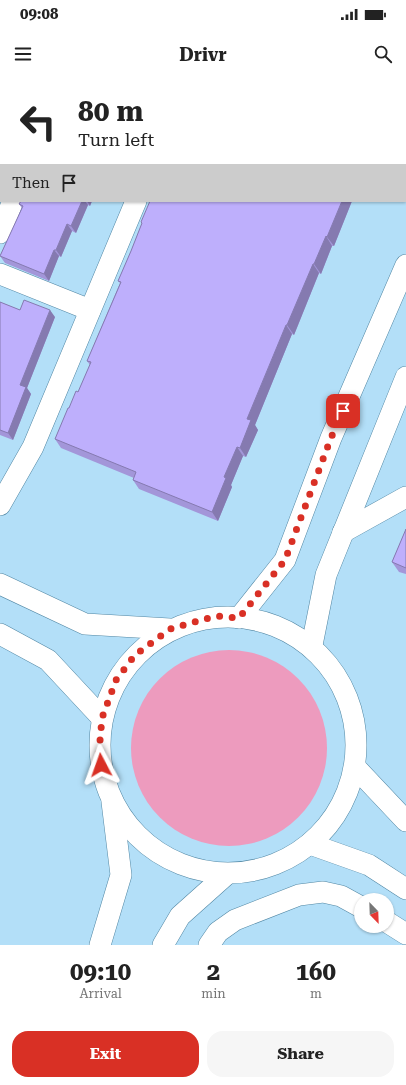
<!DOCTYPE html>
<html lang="en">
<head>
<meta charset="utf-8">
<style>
	body { margin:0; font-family:"Roboto Serif",serif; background:#f6f6f6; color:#222; height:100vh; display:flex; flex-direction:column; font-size:15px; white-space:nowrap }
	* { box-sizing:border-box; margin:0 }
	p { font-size:13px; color:#767676 }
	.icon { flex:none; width:22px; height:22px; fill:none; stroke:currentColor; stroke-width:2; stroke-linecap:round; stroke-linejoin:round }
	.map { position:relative; height:865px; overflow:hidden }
	.details { display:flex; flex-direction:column; background:#fff; flex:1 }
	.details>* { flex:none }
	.guide { position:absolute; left:0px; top:0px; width:406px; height:122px; box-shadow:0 1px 3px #0004; background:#fff; color:#222; overflow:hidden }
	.needle { width:26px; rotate:157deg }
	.controls { position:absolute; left:354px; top:813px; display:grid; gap:8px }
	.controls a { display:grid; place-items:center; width:40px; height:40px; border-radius:50%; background:#fff; box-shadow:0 1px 3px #0004; font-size:20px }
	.pin { position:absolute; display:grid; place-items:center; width:34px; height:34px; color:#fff; margin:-17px; border-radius:8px; box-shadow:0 2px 6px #0006 }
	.me { position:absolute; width:44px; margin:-22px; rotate:356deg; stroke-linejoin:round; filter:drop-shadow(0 0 3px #0008) }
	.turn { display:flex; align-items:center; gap:14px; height:84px; padding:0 12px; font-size:18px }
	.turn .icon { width:52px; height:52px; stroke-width:2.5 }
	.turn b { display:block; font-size:28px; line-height:34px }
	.then { display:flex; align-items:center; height:38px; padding:0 12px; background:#0003; gap:8px; font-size:15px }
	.eta { display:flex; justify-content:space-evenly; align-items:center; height:68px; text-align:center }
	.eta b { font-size:24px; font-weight:700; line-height:28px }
	.button { display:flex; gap:8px; margin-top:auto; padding:8px 12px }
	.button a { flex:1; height:46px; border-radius:16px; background:#d93025; color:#fff; font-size:16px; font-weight:700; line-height:46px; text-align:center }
	.button a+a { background:#f6f6f6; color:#222 }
	.status { display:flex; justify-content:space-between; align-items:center; height:28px; padding:0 20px; background:#fff; direction:ltr }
	.status svg { height:11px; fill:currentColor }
	header { display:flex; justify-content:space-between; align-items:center; height:52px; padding:0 12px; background:#fff; font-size:18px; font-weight:700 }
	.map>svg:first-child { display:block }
</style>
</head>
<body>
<div class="status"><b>09:08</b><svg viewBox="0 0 49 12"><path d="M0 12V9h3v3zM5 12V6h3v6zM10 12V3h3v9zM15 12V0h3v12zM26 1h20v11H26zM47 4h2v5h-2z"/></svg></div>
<header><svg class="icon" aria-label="menu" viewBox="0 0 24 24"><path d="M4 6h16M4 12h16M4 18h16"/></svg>Drivr<svg class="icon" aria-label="search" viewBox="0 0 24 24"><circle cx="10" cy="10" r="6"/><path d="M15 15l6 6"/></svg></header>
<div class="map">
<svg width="406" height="865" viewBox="0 0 406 865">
	<rect width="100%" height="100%" fill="#b3dff8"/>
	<circle fill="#ed9bbe" cx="229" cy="668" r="98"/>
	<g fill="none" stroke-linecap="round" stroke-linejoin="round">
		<g stroke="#5187a4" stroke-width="22">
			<g id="minor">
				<path d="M64,1V0"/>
				<path d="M185,1L186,0"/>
				<path d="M0,34H1"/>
				<path d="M0,153L13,121"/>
				<path d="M0,194L90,230"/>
				<path d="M0,425L33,367L136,121"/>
				<path d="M343,452L406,417"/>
				<path d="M0,504L85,544L170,549"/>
				<circle cx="228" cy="665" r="128"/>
				<path d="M239,538L285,480L331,358L406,185"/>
				<path d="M0,554L48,580L102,638"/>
				<path d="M312,565L326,495L406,297"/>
				<path d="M356,688L406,741"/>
				<path d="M310,764L369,785L406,809"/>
				<path d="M387,842L406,854"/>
				<path d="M100,865L121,795L112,722"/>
				<path d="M163,865L180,836L227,794"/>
				<path d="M209,865L218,852L235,840L299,815L323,812L341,816L361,827"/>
			</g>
		</g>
		<use href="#minor" stroke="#fff" stroke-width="21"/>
	</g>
	<g fill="#a396d9">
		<path d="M21,121H92L90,126L88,125L76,153L72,151L61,177L59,176L49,201L5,183L0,176L22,128L19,124Z"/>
		<path d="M352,121L334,166H332L321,194L319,193L294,255L292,254L255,345L258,350L246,377L243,376L231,405L232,407L218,441L139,409L133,400L134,398L61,368L55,359L69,328L78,312L90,285L87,281L120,203L118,201L131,171L142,143L141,142Z"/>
		<path d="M0,222L20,230L55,237L27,308L31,314L13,360L0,355Z"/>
		<path d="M406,449V494L399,492L392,482Z"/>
	</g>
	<g fill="#857ab0">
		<path d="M129,0H136V1H128Z"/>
		<path d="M391,0H402L401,1H391Z"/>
		<path d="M1,87V102L0,100V89Z"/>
		<path d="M82,121H85L88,125L76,153L71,146Z"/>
		<path d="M87,121H92L90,126Z"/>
		<path d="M342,121H352L334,166L327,157Z"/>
		<path d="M67,144L72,151L61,177L56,170Z"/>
		<path d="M326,156L332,166L321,194L314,184Z"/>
		<path d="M54,170L59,176L49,201L44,194Z"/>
		<path d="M313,184L319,193L294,255L287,245Z"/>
		<path d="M50,230L55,237L27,308L31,314L13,360L8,353L20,305Z"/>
		<path d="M286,245L292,254L255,345L258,350L246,377L240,368L247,339Z"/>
		<path d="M237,367L243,376L231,405L232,407L218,441L212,432L224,397Z"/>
	</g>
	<g fill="#beaffc" stroke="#857ab0">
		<path d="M72,0H78L80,1H72Z"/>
		<path d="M81,0H129L128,1H81Z"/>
		<rect x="205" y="0" width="186" height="1"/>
		<path d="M0,39H1V87L0,89Z"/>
		<path d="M21,121H82L71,146L67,144L56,170H54L44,194L0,176L23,126L19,124Z"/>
		<path d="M150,121H342L327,157L326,156L314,184H313L287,245H286L247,339L251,340L240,368L237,367L224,397L226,398L212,432L133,400L136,392L55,359L68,328H69L76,311L78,312L91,282L87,281L121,202L118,201L131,171L142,143L141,142Z"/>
		<path d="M24,220L50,230L20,305L26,307L8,353L0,350V222L20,230Z"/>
		<path d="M406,449V488L392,482Z"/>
	</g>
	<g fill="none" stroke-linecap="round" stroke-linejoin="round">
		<path stroke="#d93025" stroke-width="7" stroke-dasharray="0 12.6" d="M101,685L99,672L102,638L116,600L135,575L170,549L216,536L239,538L285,480L331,358L343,331"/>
	</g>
</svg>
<div class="controls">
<a><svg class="needle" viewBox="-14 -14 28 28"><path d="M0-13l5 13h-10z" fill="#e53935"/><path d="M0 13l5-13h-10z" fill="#767676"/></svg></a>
</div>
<div class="pin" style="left:343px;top:331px;background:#d93025"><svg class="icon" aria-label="arrive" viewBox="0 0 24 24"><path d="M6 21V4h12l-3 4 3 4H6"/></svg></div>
<svg class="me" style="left:101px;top:685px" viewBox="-20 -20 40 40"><path d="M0-17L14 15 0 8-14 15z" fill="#d93025" stroke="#fff" stroke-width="4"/></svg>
<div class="guide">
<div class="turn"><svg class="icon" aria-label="left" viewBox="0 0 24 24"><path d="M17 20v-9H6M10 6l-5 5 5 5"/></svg><div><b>80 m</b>Turn left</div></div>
<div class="then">Then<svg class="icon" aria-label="arrive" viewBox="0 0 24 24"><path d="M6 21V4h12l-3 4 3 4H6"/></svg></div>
</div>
</div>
<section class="details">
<div class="eta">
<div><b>09:10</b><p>Arrival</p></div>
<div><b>2</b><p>min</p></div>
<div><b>160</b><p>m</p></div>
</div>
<div class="button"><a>Exit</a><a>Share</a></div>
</section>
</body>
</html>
